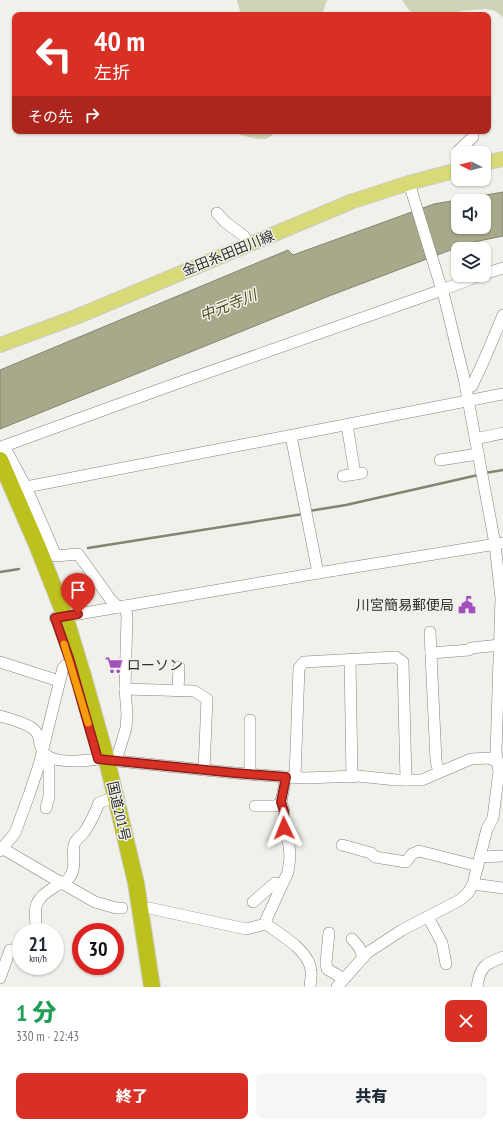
<!DOCTYPE html>
<html lang="ja">
<head>
<meta charset="utf-8">
<style>
	body { margin:0; font-family:"PT Sans Narrow","Noto Sans JP",sans-serif; background:#f6f6f7; color:#1f2937; height:100vh; display:flex; flex-direction:column; font-size:15px; white-space:nowrap }
	* { box-sizing:border-box; margin:0 }
	p { font-size:13px; color:#747a83 }
	.icon { flex:none; width:22px; height:22px; fill:none; stroke:currentColor; stroke-width:2; stroke-linecap:round; stroke-linejoin:round }
	.map { position:relative; height:987px; overflow:hidden }
	.sheet { display:flex; flex-direction:column; background:#fff; flex:1 }
	.sheet>* { flex:none }
	.top-card { position:absolute; left:12px; top:12px; width:479px; height:122px; border-radius:8px; box-shadow:0 1px 3px #0004; background:#d93025; color:#fff; overflow:hidden }
	.needle { width:26px; rotate:276deg }
	.tools { position:absolute; left:451px; top:146px; display:grid; gap:8px }
	.tools a { display:grid; place-items:center; width:40px; height:40px; border-radius:8px; background:#fff; box-shadow:0 1px 3px #0004; font-size:20px }
	.speed { position:absolute; left:12px; top:923px; display:flex; gap:8px; font-size:20px; font-weight:700; text-align:center }
	.speed>* { display:grid; place-content:center; width:52px; height:52px; border-radius:50%; background:#fff; box-shadow:0 1px 3px #0004; line-height:1 }
	.speed small { font-size:10px; font-weight:400 }
	.speed .limit { border:6px solid #d22; background:#fff; color:#111 }
	.pin { position:absolute; display:grid; place-items:center; width:34px; height:34px; color:#fff; margin:-41px -17px; border-radius:50% 50% 50% 0; rotate:-45deg; box-shadow:0 0 4px #0007 }
	.pin .icon { rotate:45deg }
	.me { position:absolute; width:44px; margin:-22px; rotate:358deg; stroke-linejoin:round; filter:drop-shadow(0 0 3px #0008) }
	.turn { display:flex; align-items:center; gap:14px; height:84px; padding:0 16px; font-size:18px }
	.turn .icon { width:52px; height:52px; stroke-width:2.5 }
	.turn b { display:block; font-size:28px; line-height:34px }
	.then { display:flex; align-items:center; height:38px; padding:0 16px; background:#0003; gap:8px; font-size:15px }
	.round { display:grid; place-items:center; flex:none; width:42px; height:42px; border-radius:8px; background:#f6f6f7 }
	.summary { display:flex; align-items:center; justify-content:space-between; height:68px; padding:0 16px }
	h1 { font-size:24px; font-weight:800; line-height:30px; color:#1e9e55 }
	.action { display:flex; gap:8px; margin-top:auto; padding:8px 16px }
	.action a { flex:1; height:46px; border-radius:8px; background:#d93025; color:#fff; font-size:16px; font-weight:800; line-height:46px; text-align:center }
	.action a+a { background:#f6f6f7; color:#1f2937 }
	.map>svg:first-child { display:block }
</style>
</head>
<body>
<div class="map">
<svg width="503" height="987" viewBox="0 0 503 987">
	<rect width="100%" height="100%" fill="#f1f1ec"/>
	<g fill="#d0d3b5">
		<path d="M237,0H328L326,2L322,15H241Z"/>
		<path d="M402,0H503V17L495,11L486,9L461,11L444,15H416L409,10Z"/>
		<path d="M232,131H275C273,135 269,138 265,139C257,140 238,135 232,131Z"/>
	</g>
	<path fill="#a7a98a" stroke="#83856e" fill-rule="evenodd" d="M503,192V236L469,243L329,296L0,429V370L288,250L293,255L434,204ZM458,201H484V227H458Z"/>
	<g fill="none" stroke-linecap="round" stroke-linejoin="round">
		<g stroke="#83856e" stroke-width="2.5">
			<path d="M485,473L503,470"/>
			<path d="M309,511L346,505L478,475"/>
			<path d="M88,548L303,514"/>
			<path d="M0,572L19,569"/>
		</g>
		<g stroke="#83837e" stroke-width="12">
			<g id="minor">
				<path d="M458,153L459,150L473,137"/>
				<path d="M217,213L225,222L244,236L248,245"/>
				<path d="M484,274L503,268"/>
				<path d="M466,388L472,386L485,358L503,315"/>
				<path d="M347,425L355,474"/>
				<path d="M291,436L318,573"/>
				<path d="M475,439L503,433"/>
				<path d="M4,446L26,487L56,556L78,554L111,600L118,607"/>
				<path d="M0,450L4,446L175,384L442,290L481,275"/>
				<path d="M440,460L478,454"/>
				<path d="M343,476L362,473"/>
				<path d="M26,487L503,394"/>
				<path d="M55,618L318,573L503,543"/>
				<path d="M430,632L436,761L439,772"/>
				<path d="M431,653L469,650L471,648L500,645"/>
				<path d="M350,659L352,777"/>
				<path d="M0,662L59,681"/>
				<path d="M125,689L194,691L207,699L204,770"/>
				<path d="M178,691L179,667"/>
				<path d="M0,716C10,719 23,722 32,728C41,734 38,742 42,750C50,765 84,761 98,759L235,773L286,777L305,778L358,776L396,780H422L471,759L489,758L502,764"/>
				<path d="M250,720V774"/>
				<path d="M116,761L126,728L127,714L125,689L127,615L124,606"/>
				<path d="M295,777L299,668L304,662L396,657L403,662L406,780"/>
				<path d="M255,806H276L281,802"/>
				<path d="M46,808L49,797V757"/>
				<path d="M342,845L371,853L375,857L406,862L412,854L419,851L478,866"/>
				<path d="M0,847L53,878L95,902L116,908H122"/>
				<path d="M0,851L15,833L29,795L39,765L63,668L70,661"/>
				<path d="M480,857L503,856"/>
				<path d="M473,884L503,888"/>
				<path d="M253,902L275,883L281,885"/>
				<path d="M149,908L246,929L266,924C281,935 310,951 311,971C312,976 310,982 310,987"/>
				<path d="M428,917L442,943L446,964"/>
				<path d="M266,924V920L288,872L290,857L289,845L284,828V811L281,802L286,777"/>
				<path d="M37,932C34,907 32,900 56,886C60,884 66,882 69,878C77,868 72,857 74,845C75,839 82,836 85,831C91,822 95,813 99,803L107,800"/>
				<path d="M329,933L326,962L327,969L344,979"/>
				<path d="M352,939L359,947L363,957"/>
				<path d="M0,978L10,950L21,949"/>
				<path d="M337,987L367,953L402,930L460,900L468,893L473,884L487,829L493,818L499,771L496,753L501,598L495,544L464,378L445,300L409,183"/>
				<path d="M477,987C480,966 485,964 503,957"/>
			</g>
		</g>
		<g stroke="#cdcdcd" stroke-width="16">
			<g id="major">
				<path d="M484,163L503,159"/>
				<path d="M0,345L76,317L353,201L409,183L458,170"/>
			</g>
		</g>
		<g stroke="#cdcdcd" stroke-width="18">
			<path id="highway" d="M0,460L37,545L65,616L84,679L107,761L136,883L152,987"/>
		</g>
		<use href="#minor" stroke="#fff" stroke-width="11"/>
		<use href="#major" stroke="#d7da77" stroke-width="14"/>
		<use href="#highway" stroke="#bdc11d" stroke-width="16"/>
	</g>
	<g fill="none" stroke-linecap="round" stroke-linejoin="round">
		<g stroke="#8d1f18" stroke-width="10">
			<path id="route" d="M78,614L55,618L70,661L98,759L235,773L286,777L281,802L284,811V828"/>
		</g>
		<use href="#route" stroke="#d93025" stroke-width="7"/>
		<path stroke="#f59e0b" stroke-width="7" d="M64,644L88,723"/>
	</g>
	<defs>
		<g id="civic-bare" transform="scale(1.38)"><path d="M-.6-6.5H3V-4.5H.6V-3L4-1V1h2V6H-6V1h2V-1L-.6-3ZM-1.2 2.5V6h2.4V2.5Z" fill="#a24fbe" stroke="#f1f1ec" stroke-width="2.5" paint-order="stroke"/></g>
		<g id="supermarket-bare" transform="scale(1.38)"><path d="M-6-5.5h2.5l.6 2H6L4.5 2H-2.5L-4.4-4H-6ZM-1.5 3.2a1.3 1.3 0 1 0 .1 0ZM3 3.2a1.3 1.3 0 1 0 .1 0Z" fill="#a24fbe" stroke="#f1f1ec" stroke-width="2.5" paint-order="stroke"/></g>
	</defs>
	<g fill-rule="evenodd">
		<use href="#civic-bare" x="467" y="605"/>
		<use href="#supermarket-bare" x="114" y="665"/>
	</g>
	<g text-anchor="middle" dominant-baseline="central" stroke-width="3" stroke-linejoin="round" paint-order="stroke">
		<g font-size="14" fill="#2f302d" stroke="#f1f1ec">
			<text transform="translate(228 253) rotate(-22)">金田糸田田川線</text>
			<text transform="translate(119 811) rotate(77)">国道201号</text>
		</g>
		<g font-size="14" fill="#2f302d" stroke="#f1f1ec" text-anchor="end">
			<text x="454" y="605">川宮簡易郵便局</text>
			<text x="127" y="665" text-anchor="start">ローソン</text>
		</g>
		<g font-size="15" font-style="italic" fill="#4f511d" stroke="#f1f1ec">
			<text transform="translate(228 305) rotate(-22)">中元寺川</text>
		</g>
	</g>
</svg>
<div class="tools">
<a><svg class="needle" viewBox="-14 -14 28 28"><path d="M0-13l5 13h-10z" fill="#e53935"/><path d="M0 13l5-13h-10z" fill="#747a83"/></svg></a>
<a><svg class="icon" aria-label="sound" viewBox="0 0 24 24"><path d="M4 9h4l5-4v14l-5-4H4zM17 9q2 3 0 6"/></svg></a>
<a><svg class="icon" aria-label="layers" viewBox="0 0 24 24"><path d="M12 4l9 5-9 5-9-5zM3 14l9 5 9-5"/></svg></a>
</div>
<div class="speed"><div>21<small>km/h</small></div><div class="limit">30</div></div>
<div class="pin" style="left:78px;top:614px;background:#d93025"><svg class="icon" aria-label="arrive" viewBox="0 0 24 24"><path d="M6 21V4h12l-3 4 3 4H6"/></svg></div>
<svg class="me" style="left:284px;top:828px" viewBox="-20 -20 40 40"><path d="M0-17L14 15 0 8-14 15z" fill="#d93025" stroke="#fff" stroke-width="4"/></svg>
<div class="top-card">
<div class="turn"><svg class="icon" aria-label="left" viewBox="0 0 24 24"><path d="M17 20v-9H6M10 6l-5 5 5 5"/></svg><div><b>40 m</b>左折</div></div>
<div class="then">その先<svg class="icon" aria-label="right" viewBox="0 0 24 24"><path d="M7 20v-9h11M14 6l5 5-5 5"/></svg></div>
</div>
</div>
<section class="sheet">
<div class="summary"><div><h1>1 分</h1><p>330 m · 22:43</p></div><a class="round" style="background:#d93025;color:#fff"><svg class="icon" aria-label="close" viewBox="0 0 24 24"><path d="M6 6l12 12M18 6L6 18"/></svg></a></div>
<div class="action"><a>終了</a><a>共有</a></div>
</section>
</body>
</html>
